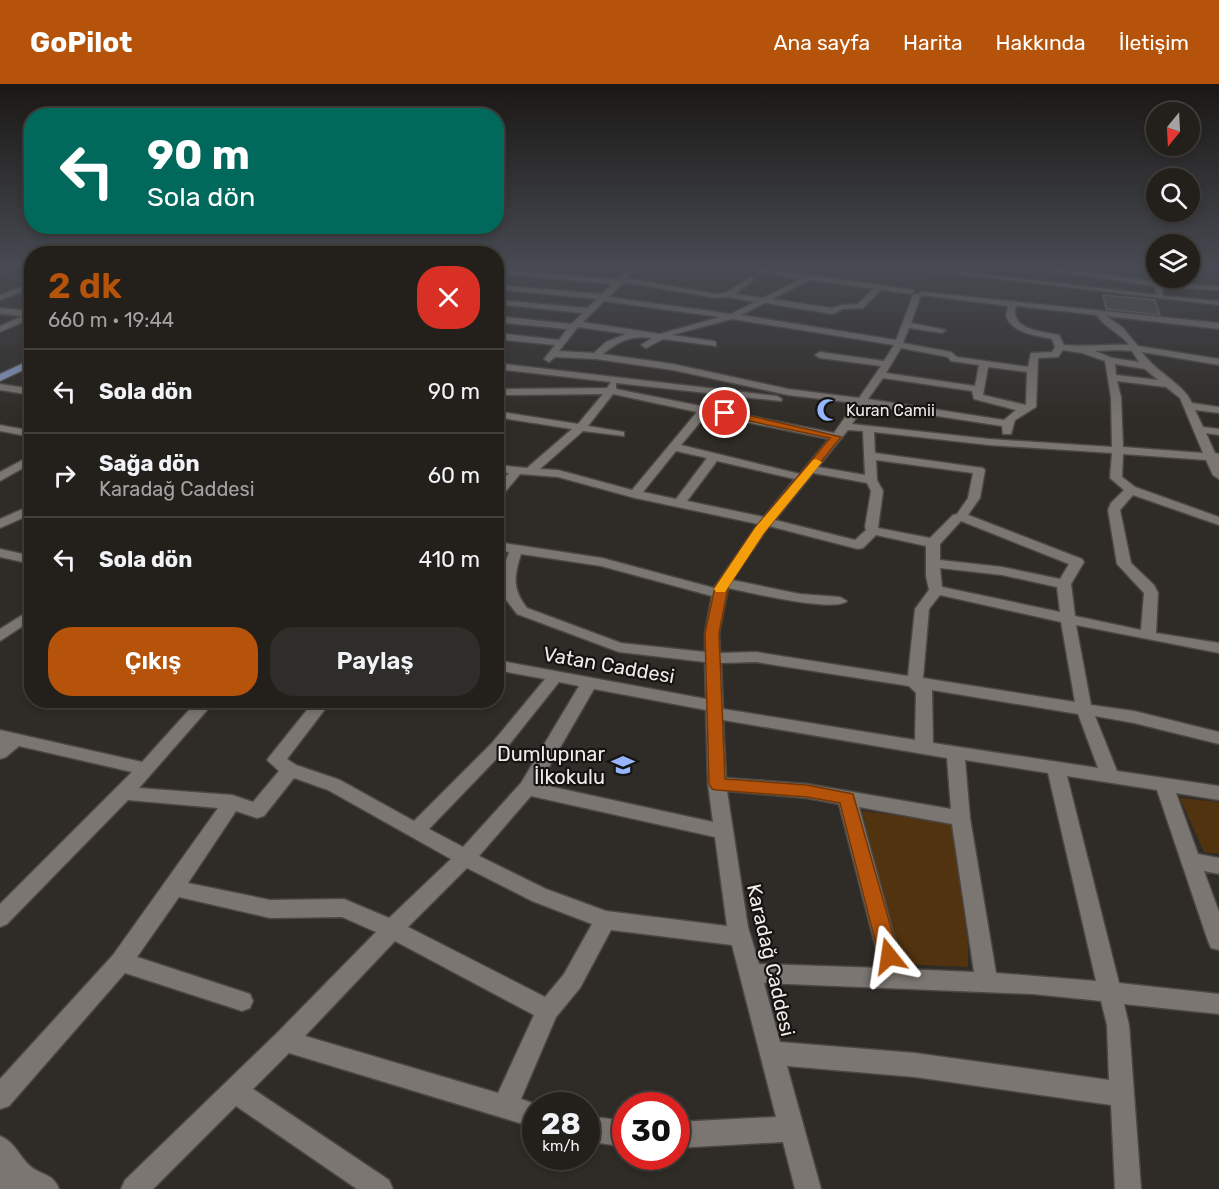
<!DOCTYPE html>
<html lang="tr">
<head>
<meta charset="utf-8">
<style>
	body { margin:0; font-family:Rubik,sans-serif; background:#2f2d29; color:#f1f3f6; height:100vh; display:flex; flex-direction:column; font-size:22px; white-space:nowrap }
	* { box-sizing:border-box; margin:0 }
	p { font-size:20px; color:#a3a3a3 }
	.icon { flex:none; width:33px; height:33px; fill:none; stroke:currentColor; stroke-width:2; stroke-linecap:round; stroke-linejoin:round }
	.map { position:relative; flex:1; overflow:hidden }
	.details { position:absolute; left:24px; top:162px; width:480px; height:462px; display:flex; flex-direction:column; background:#23201c; border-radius:24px; box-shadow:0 3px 9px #0003,0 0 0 2px #403e3b }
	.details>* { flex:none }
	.hud { position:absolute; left:24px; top:24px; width:480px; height:126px; border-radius:24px; box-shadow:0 3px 9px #0003,0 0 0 2px #403e3b; background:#00695c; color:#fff; overflow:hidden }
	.needle { width:39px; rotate:198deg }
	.fabs { position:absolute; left:1146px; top:18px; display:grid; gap:12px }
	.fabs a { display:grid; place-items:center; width:54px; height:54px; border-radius:50%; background:#23201c; box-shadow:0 3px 9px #0003,0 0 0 2px #403e3b; font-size:30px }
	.speed { position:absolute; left:522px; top:1008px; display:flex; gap:12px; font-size:30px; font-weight:700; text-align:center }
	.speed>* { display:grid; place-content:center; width:78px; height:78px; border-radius:50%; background:#23201c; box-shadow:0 3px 9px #0003,0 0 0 2px #403e3b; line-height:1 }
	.speed small { font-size:15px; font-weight:400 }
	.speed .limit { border:9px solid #d22; background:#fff; color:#111 }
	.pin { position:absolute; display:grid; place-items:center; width:51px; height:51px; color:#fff; margin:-26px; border:3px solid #fff; border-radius:50%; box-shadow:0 2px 6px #0007 }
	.me { position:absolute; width:66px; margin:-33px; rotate:345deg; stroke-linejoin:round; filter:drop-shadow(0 0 4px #0008) }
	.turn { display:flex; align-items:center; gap:21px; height:126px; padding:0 24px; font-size:27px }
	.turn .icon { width:78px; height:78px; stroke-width:2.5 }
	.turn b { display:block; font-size:42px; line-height:51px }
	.round { display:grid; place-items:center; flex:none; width:63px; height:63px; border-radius:24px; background:#2f2d29 }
	.summary { display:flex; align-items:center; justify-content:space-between; height:102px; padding:0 24px }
	h1 { font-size:36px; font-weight:600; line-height:45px; color:#b45309 }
	.action { display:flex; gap:12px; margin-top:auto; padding:12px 24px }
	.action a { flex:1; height:69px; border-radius:24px; background:#b45309; color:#fff; font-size:24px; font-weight:600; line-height:69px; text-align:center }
	.action a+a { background:#2f2d29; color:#f1f3f6 }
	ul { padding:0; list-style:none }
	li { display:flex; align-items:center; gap:18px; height:84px; padding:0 24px; border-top:2px solid #403e3b }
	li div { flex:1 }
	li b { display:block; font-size:22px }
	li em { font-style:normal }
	header { display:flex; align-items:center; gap:36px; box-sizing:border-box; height:84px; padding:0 30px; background:#b45309; color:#fff }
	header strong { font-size:28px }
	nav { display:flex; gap:33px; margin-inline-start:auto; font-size:21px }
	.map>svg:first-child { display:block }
</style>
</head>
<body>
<header>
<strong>GoPilot</strong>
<nav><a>Ana sayfa</a><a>Harita</a><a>Hakkında</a><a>İletişim</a></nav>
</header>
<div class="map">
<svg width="1219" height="1105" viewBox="0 0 1219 1105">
	<rect width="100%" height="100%" fill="#2f2b26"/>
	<g fill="#51330f">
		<path d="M1180,714L1219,718V770L1204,768Z"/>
		<path d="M862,727L943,737L952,742L968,861V883L901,880Z"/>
	</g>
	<path fill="#4f4a45" stroke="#736e69" stroke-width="1.5" d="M1103,211L1155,216L1160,231L1106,225Z"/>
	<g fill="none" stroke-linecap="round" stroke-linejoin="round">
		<g stroke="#4b4743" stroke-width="3">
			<g id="minor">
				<path d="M4,183H14L0,190V185Z"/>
				<path d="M629,183H637L627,194L716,210L726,209L750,193L754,195L753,197L735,210L763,214L801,195L733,183H755L913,206L914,208L910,210L881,206L863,224L843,225L833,230L765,219L741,231L896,256L913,211L924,208L1219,239V245L1106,232L1122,243L1138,262L1219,275V281L1142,268C1155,288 1182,298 1192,319L1219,323V329L1195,326L1203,343L1219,345V351L1206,349L1215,369L1219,370V395L1213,391L1206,376L1123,370L1122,393L1135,403L1219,433V441L1133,411L1120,426L1131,479L1154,501L1158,509L1156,549L1219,559V569L1076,541L1091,621L1134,627L1219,648V660L1134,639L1095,632L1117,687L1219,702V716L1176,709L1198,770L1219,774V790L1204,787L1219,828V866L1211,864L1208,857L1157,706L1067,692L1119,899L1219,910V930L1124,920L1129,941L1141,1105H1115L1111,1021L915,993L787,982L821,1105H795L783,1058L676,1064V1038L776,1033L732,861L611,846L580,904L556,933L521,1015L541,1022H536V1044L289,969L253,1005L389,1096L393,1105H357L236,1022L153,1105H121L125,1096L277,949L376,848L342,833L270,834L179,813L137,873L250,910L253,917L250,924L242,927L125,889L9,1022L0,1025V995L113,871L218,724L128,716L7,840L0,843V820L132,688L19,662L6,673L0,675V646L142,678L198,616H216L139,704L232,711L253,718L279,687L267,676L270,672L315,616H332L287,675L296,681L340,696L414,737L492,659L545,595L496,586V576L706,615L705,578L619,568L517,530L504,513L501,490L509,468L496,466V458L602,474L714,504L758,440L635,414L558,393L520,390L500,414L496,415V403L509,389L496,388V381L527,384L572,345L496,333V327L578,340L603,310L496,311V305L607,304L611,298L496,285V279L777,312L782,315L781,317L616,299V305L834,349L855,319L788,311L673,286L596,275L555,273L549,278L544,275L555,261L496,255V249L559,256L567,245L496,238V232L571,240L583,229L496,220V216L587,224L597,215L496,205V201L602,210L612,200L496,189V185L617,196ZM810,196L873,205L858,220L841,221L832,224L772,215ZM624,198L716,214L728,213L755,218L731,230L609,213ZM921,211L1008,222L1006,232C1013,250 1035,251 1052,255L1055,263L1052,268L1031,269L1028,283L957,273L951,268L903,259L909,244L942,249L946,246L911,239ZM604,217L720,233L660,250L583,238ZM1016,222L1097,231C1103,243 1121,249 1129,261C1106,260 1086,263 1064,261L1059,251C1042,247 1009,246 1016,222ZM732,235L894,261L884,277L820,268L815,271L820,274L881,282L859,314L788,305L673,280L603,270C618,257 633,251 652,254L641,261L646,264L663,255L716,262V258L713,257L672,251ZM578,243L626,250L606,258L594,269L559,267ZM901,264L948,273L951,277L979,281L975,302L886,289ZM1063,266L1082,269L1105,277L1111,313L1112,363L989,355L852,340L865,321L1002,342L1003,350H1011L1015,336L1036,323L1038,274L1058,273ZM1118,266L1132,267L1139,278L1112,274L1095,267ZM1115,280L1145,285L1158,296L1116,291ZM988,283L1027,288L1026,321L983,311ZM883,294L972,307L974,315L1016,326L1004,336L868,315ZM1117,297L1166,303L1180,314L1203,369L1123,363L1121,313ZM613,310L697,328L632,406L558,386L540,385L583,347L624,352V348L588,342ZM707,330L829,355L800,390L681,361ZM848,346L863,347L865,391L818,383ZM874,348L989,361L1112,369L1110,394L1124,406L1111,419L1108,426L1117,480L1144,509L1141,546L1075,532L1071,500L1084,478L1082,475L968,431L980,414L985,386L983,384L875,369ZM676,367L707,374L676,415L643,408ZM876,376L973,389L968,414L957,430L953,431L930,454L878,444L883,407L877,396ZM717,377L795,395L764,433L687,417ZM813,389L867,399L871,407L865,443L866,446L855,456L775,436ZM961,437L1069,480L1060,495L1002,483L940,476V460ZM769,442L858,465L863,464L876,451L926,462V492L929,506L915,525L908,592L756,568L720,569L719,549L728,504C747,508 836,529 847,517L840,513L800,510L732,496ZM521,470L601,482L712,512L705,549V568L621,559L527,524C512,505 514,492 521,470ZM940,484L1002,491L1057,503L1060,528L942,503ZM940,511L1061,538L1075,618L923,594L929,525ZM756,578L909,602L916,609L915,656L723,625L721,579ZM559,598L579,602L521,699L463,763L429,745L504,667ZM594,605L706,626L708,700L713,738L539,700ZM932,606L1078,630L1098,684L933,659ZM723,636L947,674L951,725L807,700L726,694ZM965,676L1048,689L1096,897L996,889L970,734ZM294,694L328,706L451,775L389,834L344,815L270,816L188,799L236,727L257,734L264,732ZM727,707L807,714L839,720L881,884L759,880L748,843ZM531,712L715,753L727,842L606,827L546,805L479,772ZM859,723L952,740L974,888L903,885ZM467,784L532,817L592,840L564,890L545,913L408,843ZM395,857L534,931L498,1009L305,952ZM764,899L1033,910L1101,917L1107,941L1109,996L915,969L780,958Z"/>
				<path d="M897,183H923L1157,211L1154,202L1023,183H1045L1153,197L1149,183H1156V194H1160L1161,198L1219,202V206L1162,203L1163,212L1219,217V221Z"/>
				<path d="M32,199V204L0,216V211Z"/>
				<path d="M0,224L32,227V234L0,248V242L23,232L0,230Z"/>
				<path d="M0,300L32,305V311L0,306Z"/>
				<path d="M0,341L32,347V353L0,347Z"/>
				<path d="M32,371V379L0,397V388Z"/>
				<path d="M32,421V430L0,444V435Z"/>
				<path d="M0,465L32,472V480L0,473Z"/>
				<path d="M32,525V536L0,557V545Z"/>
				<path d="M586,1032L626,1037V1063L586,1057Z"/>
				<path d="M0,1052C15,1058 19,1072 30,1082C42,1092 53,1089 59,1105H0Z"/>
			</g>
		</g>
		<g stroke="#4b4743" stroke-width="3">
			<path id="major" d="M32,275V282L0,297V290Z"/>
		</g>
		<use href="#minor" fill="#7b7671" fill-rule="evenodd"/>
		<use href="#major" fill="#8a9bc6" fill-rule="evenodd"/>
	</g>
	<linearGradient id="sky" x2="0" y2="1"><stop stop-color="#1a1815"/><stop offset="0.54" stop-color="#474a52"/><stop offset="1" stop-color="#474a52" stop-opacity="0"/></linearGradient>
	<rect width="1219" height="338" fill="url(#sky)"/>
	<path fill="#b45309" stroke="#753606" stroke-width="1.5" d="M725,326L841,353L764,449L728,503L719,549L725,695L807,701L853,710L899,872L896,878L889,881L882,878L879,872L840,719L807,713L717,706L712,705L709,700L705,549L715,503L755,444L830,354L721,331L720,329Z"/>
	<path fill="#f59e0b" d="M816,375L822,378L764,449L725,508H716L714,505L755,444L813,376Z"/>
	<defs>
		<g id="mosque-bare" transform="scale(1.8)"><path d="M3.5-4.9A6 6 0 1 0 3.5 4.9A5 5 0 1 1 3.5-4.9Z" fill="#97b6fd" stroke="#161412" stroke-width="2.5" paint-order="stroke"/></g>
		<g id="school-bare" transform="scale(1.8)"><path d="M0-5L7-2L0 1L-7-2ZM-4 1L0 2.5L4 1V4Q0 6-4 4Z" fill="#97b6fd" stroke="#161412" stroke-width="2.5" paint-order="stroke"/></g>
	</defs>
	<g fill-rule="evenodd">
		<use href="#mosque-bare" x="828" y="326"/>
		<use href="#school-bare" x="623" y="681"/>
	</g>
	<g text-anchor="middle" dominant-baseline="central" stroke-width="4.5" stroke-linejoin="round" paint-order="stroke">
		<g font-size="16" fill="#efece9" stroke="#161412" text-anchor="start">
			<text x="846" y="326">Kuran Camii</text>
		</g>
		<g font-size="20" fill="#efece9" stroke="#161412">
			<text transform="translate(609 581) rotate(10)">Vatan Caddesi</text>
			<text transform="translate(771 876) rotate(77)">Karadağ Caddesi</text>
		</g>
		<g font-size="20" fill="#efece9" stroke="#161412" text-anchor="end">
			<text x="605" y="670">Dumlupınar<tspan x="605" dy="23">İlkokulu</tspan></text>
		</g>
	</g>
</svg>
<div class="fabs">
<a><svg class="needle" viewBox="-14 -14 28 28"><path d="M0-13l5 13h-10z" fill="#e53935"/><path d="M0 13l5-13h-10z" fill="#a3a3a3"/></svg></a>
<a><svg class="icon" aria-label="search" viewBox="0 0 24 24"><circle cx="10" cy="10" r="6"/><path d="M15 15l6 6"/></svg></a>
<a><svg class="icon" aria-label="layers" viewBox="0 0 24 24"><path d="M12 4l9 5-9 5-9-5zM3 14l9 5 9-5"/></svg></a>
</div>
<div class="speed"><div>28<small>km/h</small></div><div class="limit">30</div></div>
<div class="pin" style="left:725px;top:329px;background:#d93025"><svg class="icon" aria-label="arrive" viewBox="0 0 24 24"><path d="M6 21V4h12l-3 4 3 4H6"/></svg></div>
<svg class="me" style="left:889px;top:872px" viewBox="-20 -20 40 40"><path d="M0-17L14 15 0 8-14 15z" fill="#b45309" stroke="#fff" stroke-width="4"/></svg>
<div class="hud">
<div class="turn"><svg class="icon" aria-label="left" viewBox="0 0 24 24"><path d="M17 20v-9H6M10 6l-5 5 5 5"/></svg><div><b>90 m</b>Sola dön</div></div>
</div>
<section class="details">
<div class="summary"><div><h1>2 dk</h1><p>660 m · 19:44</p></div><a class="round" style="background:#d93025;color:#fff"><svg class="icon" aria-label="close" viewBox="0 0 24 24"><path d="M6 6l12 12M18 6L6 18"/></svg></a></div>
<ul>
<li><svg class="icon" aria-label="left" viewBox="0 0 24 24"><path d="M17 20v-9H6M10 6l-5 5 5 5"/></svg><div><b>Sola dön</b></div><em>90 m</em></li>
<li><svg class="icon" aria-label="right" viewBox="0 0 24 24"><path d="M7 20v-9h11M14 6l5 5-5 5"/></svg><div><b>Sağa dön</b><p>Karadağ Caddesi</p></div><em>60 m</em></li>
<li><svg class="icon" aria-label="left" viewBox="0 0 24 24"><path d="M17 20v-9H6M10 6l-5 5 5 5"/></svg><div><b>Sola dön</b></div><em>410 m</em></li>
</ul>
<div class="action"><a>Çıkış</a><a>Paylaş</a></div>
</section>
</div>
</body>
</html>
